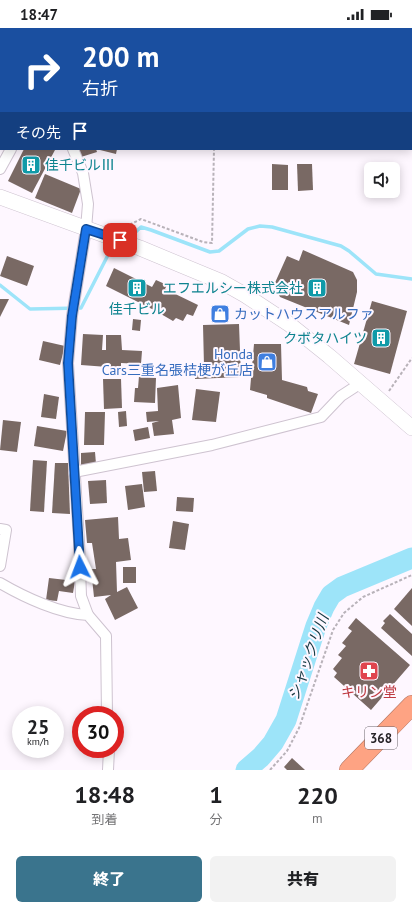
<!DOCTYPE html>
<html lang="ja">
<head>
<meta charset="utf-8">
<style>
	body { margin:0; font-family:"PT Sans","Noto Sans JP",sans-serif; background:#f2f2f2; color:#202124; height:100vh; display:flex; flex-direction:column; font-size:15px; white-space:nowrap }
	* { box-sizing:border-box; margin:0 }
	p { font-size:13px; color:#757577 }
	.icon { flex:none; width:22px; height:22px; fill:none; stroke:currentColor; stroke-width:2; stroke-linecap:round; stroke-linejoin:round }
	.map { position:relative; height:742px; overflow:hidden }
	.panel { display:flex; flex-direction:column; background:#fff; flex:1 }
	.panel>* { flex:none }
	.hud { position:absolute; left:0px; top:0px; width:412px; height:122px; box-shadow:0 2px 10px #0003; background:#1a4fa0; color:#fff; overflow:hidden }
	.fabs { position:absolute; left:364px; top:134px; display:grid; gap:8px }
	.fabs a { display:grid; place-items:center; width:36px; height:36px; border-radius:6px; background:#fff; box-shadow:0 2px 10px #0003; font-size:20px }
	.speed { position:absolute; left:12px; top:678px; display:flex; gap:8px; font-size:20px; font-weight:700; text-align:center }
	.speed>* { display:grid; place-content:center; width:52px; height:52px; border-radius:50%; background:#fff; box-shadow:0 2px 10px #0003; line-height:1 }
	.speed small { font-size:10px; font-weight:400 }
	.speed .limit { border:6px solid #d22; background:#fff; color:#111 }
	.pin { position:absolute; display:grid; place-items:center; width:34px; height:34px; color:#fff; margin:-17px; border-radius:8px; box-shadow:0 2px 6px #0006 }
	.me { position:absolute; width:44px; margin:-22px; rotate:357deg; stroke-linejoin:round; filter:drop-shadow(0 0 3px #0008) }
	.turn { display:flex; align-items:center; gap:14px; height:84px; padding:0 16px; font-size:18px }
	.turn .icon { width:52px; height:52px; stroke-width:2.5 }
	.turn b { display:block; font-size:28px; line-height:34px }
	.then { display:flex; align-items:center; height:38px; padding:0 16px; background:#0003; gap:8px; font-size:15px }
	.eta { display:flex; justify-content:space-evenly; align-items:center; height:68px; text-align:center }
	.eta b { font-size:24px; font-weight:800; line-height:28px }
	.button { display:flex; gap:8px; margin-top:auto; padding:8px 16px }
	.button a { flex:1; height:46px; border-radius:6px; background:#3a748d; color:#fff; font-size:16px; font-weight:800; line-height:46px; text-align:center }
	.button a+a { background:#f2f2f2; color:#202124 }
	.status { display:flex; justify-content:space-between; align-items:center; height:28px; padding:0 20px; background:#fff; direction:ltr }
	.status svg { height:11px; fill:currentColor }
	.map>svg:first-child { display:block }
</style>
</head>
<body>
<div class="status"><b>18:47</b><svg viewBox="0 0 49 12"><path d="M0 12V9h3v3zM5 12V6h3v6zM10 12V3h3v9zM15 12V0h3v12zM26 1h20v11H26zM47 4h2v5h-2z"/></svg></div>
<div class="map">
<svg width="412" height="742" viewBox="0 0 412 742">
	<rect width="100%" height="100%" fill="#fef7ff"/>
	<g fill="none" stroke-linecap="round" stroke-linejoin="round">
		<g stroke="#9de4f9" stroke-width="3.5">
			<path d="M127,212L141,199L151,202L210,224L219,223L248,201L260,198L272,199L341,218L349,223L376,246L412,251"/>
			<path d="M0,257L30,281L81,280L108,227L120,217"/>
		</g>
		<path stroke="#9de4f9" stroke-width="21" d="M246,742L261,729L273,715L286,692L316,598L324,579L331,567L342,559L412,530"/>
	</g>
	<g fill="#796964">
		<path d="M24,121L55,122L32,165L8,153Z"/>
		<path d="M79,121H96L97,124L81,129Z"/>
		<path d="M101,121H117L116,126L100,122Z"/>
		<path d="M272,136L288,137V162H272Z"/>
		<path d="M297,136H312L313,162L298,163Z"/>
		<path d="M45,146L81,161L72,185L35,170Z"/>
		<path d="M303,222L353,244L357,252V264L349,297L280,269L274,257L287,228L299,233Z"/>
		<path d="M7,228L34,238L27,258L0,248Z"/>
		<path d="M114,240L152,259L156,252L167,257L165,261L198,277L193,288L187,286L183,293L176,290L173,293L154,282L106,258Z"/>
		<path d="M0,271H9L0,289Z"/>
		<path d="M372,273L407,283L390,346L354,336Z"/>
		<path d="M216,278L229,283L224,294L212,289Z"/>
		<path d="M133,291L141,292L140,303L132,302Z"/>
		<path d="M239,296L241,349L195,351V338H204L203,297Z"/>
		<path d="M83,306L103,307L102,322H106V307H121L122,322L142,323L141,336L121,335V340L81,337Z"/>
		<path d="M43,313L65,318L60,337L39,332Z"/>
		<path d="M254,316H281L282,352L307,359L308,363L318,366L311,385L267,370V367L250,362Z"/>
		<path d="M139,348L156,350L155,375L134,374L135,360H138Z"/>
		<path d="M103,351H121L122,380L104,381Z"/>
		<path d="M178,357L181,390L172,392L174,406L154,408L152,395L159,393L147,394L146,384L158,383L157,360Z"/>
		<path d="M196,361L220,364L216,394L192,392Z"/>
		<path d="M44,366L59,369L56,391L41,389Z"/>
		<path d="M126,383L127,398L119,399L118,384Z"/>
		<path d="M85,384H105L104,417H84Z"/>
		<path d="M3,392L21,394L17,424L0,422Z"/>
		<path d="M37,398L67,403L63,423L34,418Z"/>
		<path d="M148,399L150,410L135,413L133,402Z"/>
		<path d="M95,424L96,436L81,437V425Z"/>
		<path d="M33,432L47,433L44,484L30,483Z"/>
		<path d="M55,435H68L70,486L52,485Z"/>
		<path d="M155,443L157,463L144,464L142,444Z"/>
		<path d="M106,452L107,475L90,476L88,453Z"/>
		<path d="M142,456L145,479L128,482L125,458Z"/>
		<path d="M177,469L194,470L193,484L176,483Z"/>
		<path d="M118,489L119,511L128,510L131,532L116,534L117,564L127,559L138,580L115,592L105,571L111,567L94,569L91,541H96L92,515H87L85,492Z"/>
		<path d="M173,493L189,496L185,522L169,520Z"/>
		<rect x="123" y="539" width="13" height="16"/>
		<path d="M49,550L75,553L73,565L59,563L57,573L46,572Z"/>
		<path d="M412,560V598L394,581Z"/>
		<path d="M390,586L412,606V628L381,600L385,595L383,593Z"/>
		<path d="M356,590L410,637L371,682L334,649L337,645L333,641L342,630L338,627L346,618L342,615L352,603L348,600Z"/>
		<path d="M292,730L305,742H287L284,739Z"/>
	</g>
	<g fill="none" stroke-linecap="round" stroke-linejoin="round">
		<g stroke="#cec3d0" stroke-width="12">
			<g id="street">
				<path d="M73,121L83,145L88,176L86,201L72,288L68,335L79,513L81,568L88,587"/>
				<path d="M0,141L11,121"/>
				<path d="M74,444L212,417L321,389L341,368L361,355"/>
				<path d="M0,501L6,502L0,538"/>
				<path d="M0,555C24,569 60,586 88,587L106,608L107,687"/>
				<path d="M108,742L109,721"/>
			</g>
		</g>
		<g stroke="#cec3d0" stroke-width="16">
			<g id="secondary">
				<path d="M78,1L79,0"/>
				<path d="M0,35H1"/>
				<path d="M0,169L140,220L222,254L245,267L289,296L329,328L412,400"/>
			</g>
		</g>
		<g stroke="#b37764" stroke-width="20">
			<path id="highway" d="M349,742L412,677"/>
		</g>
		<g stroke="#b8b2b9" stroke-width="2" stroke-dasharray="3 2" stroke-linecap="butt">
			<path d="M132,0L134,1"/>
			<path d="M127,201L131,196L141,191L203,214L212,215L214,121"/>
			<path d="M389,363L412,330"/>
			<path d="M270,742L287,723L299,700L333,602L344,585L363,569L412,547"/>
		</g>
		<use href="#street" stroke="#fff" stroke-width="10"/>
		<use href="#secondary" stroke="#fff" stroke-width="15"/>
		<use href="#highway" stroke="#fea383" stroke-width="19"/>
		<g stroke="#989299" stroke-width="4.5">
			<g id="rail">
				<path d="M246,0L248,1"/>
				<path d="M257,0L259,1"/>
				<path d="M411,111H412"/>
				<path d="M411,119H412"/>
			</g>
		</g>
		<use href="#rail" stroke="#fef7ff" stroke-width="3" stroke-dasharray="9" stroke-linecap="butt"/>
	</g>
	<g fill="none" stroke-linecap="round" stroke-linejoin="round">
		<g stroke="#114b97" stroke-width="10">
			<path id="route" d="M80,539L68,335L72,288L86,201L120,212"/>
		</g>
		<use href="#route" stroke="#1a73e8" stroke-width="7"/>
	</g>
	<defs>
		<g id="building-square" transform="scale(1)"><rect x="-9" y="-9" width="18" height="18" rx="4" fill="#0f9aa8" stroke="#fef7ff"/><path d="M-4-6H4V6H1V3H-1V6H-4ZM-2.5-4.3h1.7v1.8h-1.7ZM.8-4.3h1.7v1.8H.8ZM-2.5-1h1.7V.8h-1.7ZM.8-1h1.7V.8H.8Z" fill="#fff"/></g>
		<g id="shop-square" transform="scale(1)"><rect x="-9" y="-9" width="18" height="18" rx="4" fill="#3f7fe0" stroke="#fef7ff"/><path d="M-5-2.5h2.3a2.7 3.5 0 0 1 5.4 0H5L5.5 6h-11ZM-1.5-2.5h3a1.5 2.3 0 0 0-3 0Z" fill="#fff"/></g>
		<g id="pharmacy-square" transform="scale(1)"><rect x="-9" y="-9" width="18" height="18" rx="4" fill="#e0444e" stroke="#fef7ff"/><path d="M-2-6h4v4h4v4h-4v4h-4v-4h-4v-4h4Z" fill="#fff"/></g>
	</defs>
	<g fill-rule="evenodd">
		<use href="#building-square" x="31" y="137"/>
		<use href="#building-square" x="137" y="260"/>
		<use href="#building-square" x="317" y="260"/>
		<use href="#shop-square" x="220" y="286"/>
		<use href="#building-square" x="381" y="310"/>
		<use href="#shop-square" x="267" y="334"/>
		<use href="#pharmacy-square" x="369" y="643"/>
	</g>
	<g text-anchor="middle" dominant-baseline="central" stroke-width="4" stroke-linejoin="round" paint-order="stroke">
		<rect fill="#fef7ff" stroke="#686369" stroke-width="1" x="365" y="699" width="32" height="22" rx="3"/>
		<g font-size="13" font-weight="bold" fill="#282429">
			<text x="381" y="710">368</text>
		</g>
		<g font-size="14" fill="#0d838f" stroke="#fef7ff" text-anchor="end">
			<text x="45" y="137" text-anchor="start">佳千ビルⅢ</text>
			<text x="303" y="260">エフエルシー株式会社</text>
			<text x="137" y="281" text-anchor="middle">佳千ビル</text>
			<text x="367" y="310">クボタハイツ</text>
		</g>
		<g font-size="14" fill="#366cbe" stroke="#fef7ff" text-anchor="start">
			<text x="234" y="286">カットハウスアルファ</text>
			<text x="253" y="326" text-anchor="end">Honda<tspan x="253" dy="16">Cars三重名張桔梗が丘店</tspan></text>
		</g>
		<g font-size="14" fill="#be3a42" stroke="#fef7ff">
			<text x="369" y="664">キリン堂</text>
		</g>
		<g font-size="15" font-style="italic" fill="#143740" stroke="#fef7ff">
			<text transform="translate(308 629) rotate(-70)">シャックリ川</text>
		</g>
	</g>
</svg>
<div class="fabs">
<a><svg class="icon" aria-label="sound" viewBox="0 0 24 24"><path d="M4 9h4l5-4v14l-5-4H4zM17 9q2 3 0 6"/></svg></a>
</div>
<div class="speed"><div>25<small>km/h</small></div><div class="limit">30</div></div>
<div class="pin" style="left:120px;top:212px;background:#d93025"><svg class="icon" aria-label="arrive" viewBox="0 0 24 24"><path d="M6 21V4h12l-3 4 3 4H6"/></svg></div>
<svg class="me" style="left:80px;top:539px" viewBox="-20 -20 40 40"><path d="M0-17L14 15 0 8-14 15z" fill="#1a73e8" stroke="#fff" stroke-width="4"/></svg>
<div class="hud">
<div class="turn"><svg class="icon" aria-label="right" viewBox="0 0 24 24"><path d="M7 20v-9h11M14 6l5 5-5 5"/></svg><div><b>200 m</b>右折</div></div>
<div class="then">その先<svg class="icon" aria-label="arrive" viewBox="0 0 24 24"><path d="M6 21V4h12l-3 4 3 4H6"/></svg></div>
</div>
</div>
<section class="panel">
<div class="eta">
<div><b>18:48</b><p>到着</p></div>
<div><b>1</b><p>分</p></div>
<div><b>220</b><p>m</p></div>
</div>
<div class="button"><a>終了</a><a>共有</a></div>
</section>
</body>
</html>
